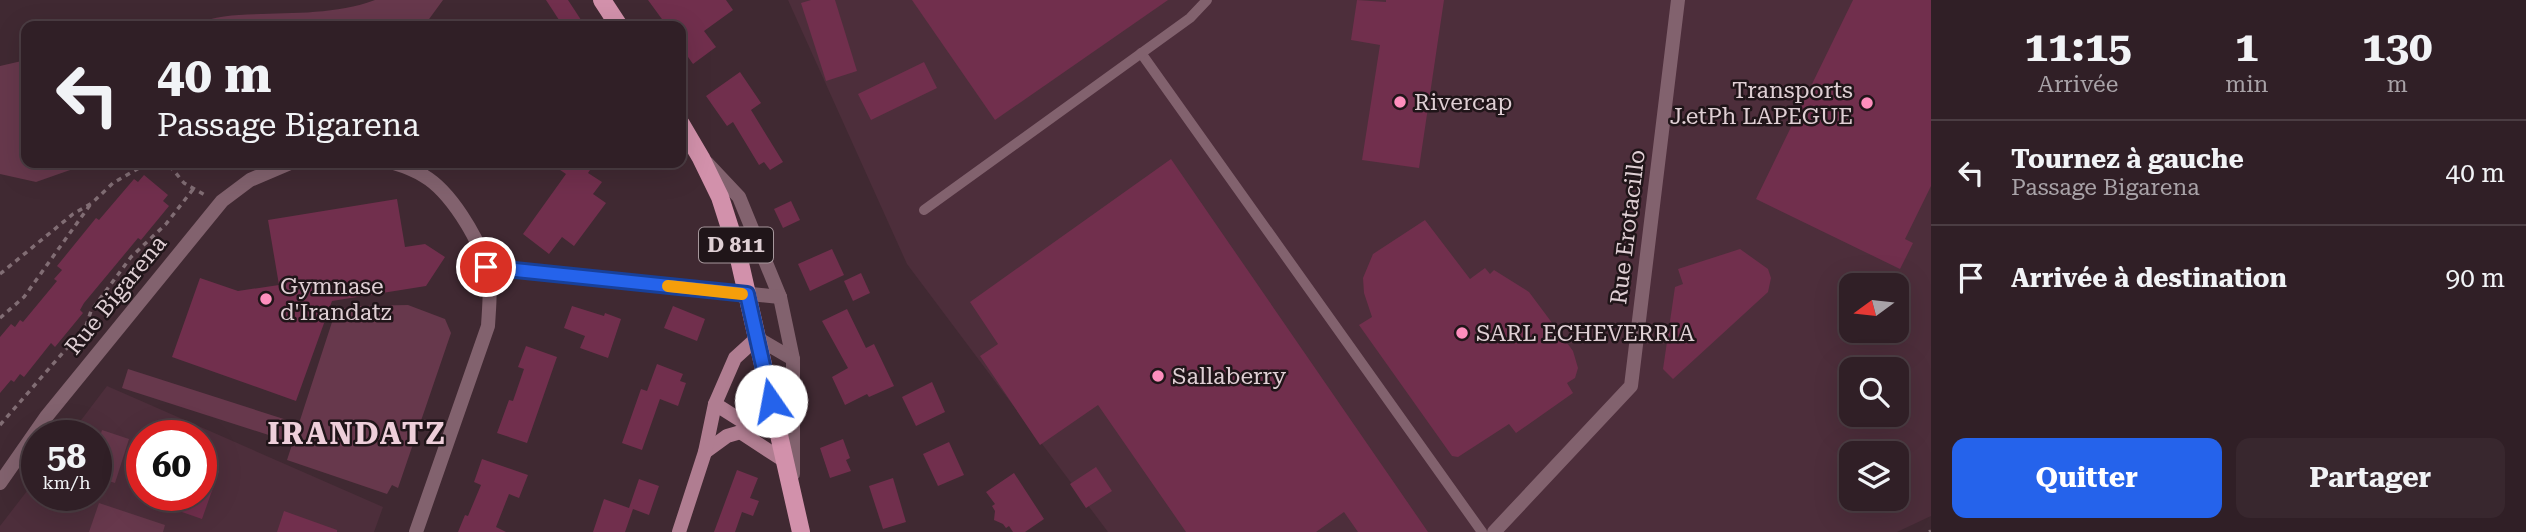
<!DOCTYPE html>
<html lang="fr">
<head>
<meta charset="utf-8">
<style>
	body { margin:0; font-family:"Roboto Serif",serif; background:#38272e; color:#f1f3f6; height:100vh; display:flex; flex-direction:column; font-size:26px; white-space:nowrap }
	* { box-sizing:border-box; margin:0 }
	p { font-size:23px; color:#a8a2a7 }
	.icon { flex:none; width:38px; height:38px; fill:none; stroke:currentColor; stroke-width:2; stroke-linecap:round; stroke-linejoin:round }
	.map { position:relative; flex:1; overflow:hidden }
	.panel { display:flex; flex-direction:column; background:#301f26; width:595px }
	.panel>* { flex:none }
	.top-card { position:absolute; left:21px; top:21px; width:665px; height:147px; border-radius:14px; box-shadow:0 7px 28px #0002,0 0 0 2px #4b3d43; background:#301f26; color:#f1f3f6; overflow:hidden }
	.needle { width:46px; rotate:255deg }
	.controls { position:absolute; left:1839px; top:273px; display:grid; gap:14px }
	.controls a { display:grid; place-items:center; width:70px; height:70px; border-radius:14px; background:#301f26; box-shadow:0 7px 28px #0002,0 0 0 2px #4b3d43; font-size:35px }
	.speed { position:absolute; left:21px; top:420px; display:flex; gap:14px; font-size:35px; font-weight:700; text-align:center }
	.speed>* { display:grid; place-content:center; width:91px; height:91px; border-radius:50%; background:#301f26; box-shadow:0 7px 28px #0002,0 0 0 2px #4b3d43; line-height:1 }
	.speed small { font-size:18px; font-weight:400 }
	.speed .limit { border:10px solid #d22; background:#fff; color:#111 }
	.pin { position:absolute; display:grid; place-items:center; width:60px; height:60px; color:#fff; margin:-30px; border:4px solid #fff; border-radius:50%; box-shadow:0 2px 7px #0007 }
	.me { position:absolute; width:77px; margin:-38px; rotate:348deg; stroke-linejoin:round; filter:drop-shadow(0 0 5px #0008) }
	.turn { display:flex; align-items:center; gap:24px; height:147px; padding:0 21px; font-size:32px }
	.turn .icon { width:91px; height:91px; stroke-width:2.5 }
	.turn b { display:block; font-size:49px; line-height:60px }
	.eta { display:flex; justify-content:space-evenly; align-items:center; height:119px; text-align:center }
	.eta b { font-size:42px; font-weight:700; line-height:49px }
	.action { display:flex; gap:14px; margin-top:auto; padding:14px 21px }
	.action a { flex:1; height:80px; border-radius:14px; background:#2563eb; color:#fff; font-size:28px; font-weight:700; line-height:80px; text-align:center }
	.action a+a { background:#38272e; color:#f1f3f6 }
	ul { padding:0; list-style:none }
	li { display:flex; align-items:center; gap:21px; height:105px; padding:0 21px; border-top:2px solid #4b3d43 }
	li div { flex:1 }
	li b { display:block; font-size:26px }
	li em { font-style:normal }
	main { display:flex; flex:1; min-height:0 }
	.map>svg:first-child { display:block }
</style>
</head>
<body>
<main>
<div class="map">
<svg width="1931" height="532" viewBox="0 0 1931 532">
	<rect width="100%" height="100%" fill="#402932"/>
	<g fill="#4d2e3b" fill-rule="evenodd">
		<path d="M788,0H1931V516L1897,532H1108L907,264ZM1852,285H1897V331H1852ZM1852,369H1897V415H1852ZM1852,453H1897V499H1852Z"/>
		<path d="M107,386L383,507L374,532H0V526L37,478V495H96V436H69ZM142,436H201V495H142Z"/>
	</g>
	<g fill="#67384c">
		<path d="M375,0H443L424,26H179C199,22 219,16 239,15C284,12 332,16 375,0Z"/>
		<path d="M26,60V163H90L36,182L0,174V66Z"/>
		<path d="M408,305L445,319L451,333L398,488L392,485L387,494L287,460L334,316L339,309L356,306Z"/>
		<path d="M128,369L290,421L284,440L122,388Z"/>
		<path d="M102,430L129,439L115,483L96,477V449Z"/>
		<path d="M99,503L165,525L163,532H89Z"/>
	</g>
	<g fill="#712f4d">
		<path d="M546,0H568L585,26H563Z"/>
		<path d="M648,0H726L733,10L704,31L716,47L693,64L681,47V26H667Z"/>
		<path d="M811,0H835L857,71L826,81L801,3Z"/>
		<path d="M912,0H1168L995,120Z"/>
		<path d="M1357,0L1386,2V0H1444L1419,168L1362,160L1380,45L1351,40Z"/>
		<path d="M1853,0H1931V186L1905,239L1913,243L1900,269L1756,199Z"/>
		<path d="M924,62L937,88L871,120L858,94Z"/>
		<path d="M740,72L761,103L751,110L783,162L770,170L764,162L759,165L733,122L727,126L706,96Z"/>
		<path d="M1171,159L1428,532H1358L1344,512L1316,532H1186L1098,405L1040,445L980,356L998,344L970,302Z"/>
		<path d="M550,163H580L590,170L588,173L602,182L593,194L606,203L574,246L562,237L549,254L523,234L566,174Z"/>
		<path d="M144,175L168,195L163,201L169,206L141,240L138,238L84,303L80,310L83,313L55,347L51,343L24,377L20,374L14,382L11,380L0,393V337L11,324L15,327L20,320L23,322L57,281L54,279L62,270L57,266L96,218L99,220L134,179L138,182Z"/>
		<path d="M397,199L405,247L425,244L445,257L426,286L332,301L296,401L172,357L200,278L238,291L279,285L268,220Z"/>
		<path d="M791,201L800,220L783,228L774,209Z"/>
		<path d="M1425,220L1470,279L1485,268L1490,274L1494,270L1529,292L1573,351L1578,368L1575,378L1567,383L1573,393L1516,433L1509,424L1458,457L1452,456L1359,325L1372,317L1364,293L1363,278L1373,254Z"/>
		<path d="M832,249L844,275L810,291L798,264Z"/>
		<path d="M1740,249L1768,269L1771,278L1768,292L1673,379L1663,369L1675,287L1683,284L1678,269Z"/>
		<path d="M861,273L870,293L853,301L844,281Z"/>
		<path d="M572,306L604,316L605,313L621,319L608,358L580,348L585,336L564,328Z"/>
		<path d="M673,306L705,319L697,341L664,328Z"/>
		<path d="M847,309L866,348L874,344L894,386L869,397L867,394L845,405L832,377L848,368L822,321Z"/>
		<path d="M526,346L557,357L527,443L497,433L509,400L513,401L524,369L518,367Z"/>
		<path d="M657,364L683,374L680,381L686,383L678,406L660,399L642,450L622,443L641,389L647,391Z"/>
		<path d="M932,382L945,412L916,426L902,397Z"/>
		<path d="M843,439L850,458L846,460L851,471L830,478L820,448Z"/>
		<path d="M949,442L964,475L938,486L923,454Z"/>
		<path d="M482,459L528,475L519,498L509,494L496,527L506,532H458L465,515L468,516L481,485L474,482Z"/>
		<path d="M201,464L219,471L202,519L142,498L143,495H201Z"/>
		<path d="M1096,467L1112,491L1086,508L1070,484Z"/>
		<path d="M737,470L758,478L750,498L759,501L753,516L742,512L735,532H714Z"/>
		<path d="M1014,473L1044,519L1025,532H1013L1009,526L1006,528L1003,524L994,520L995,511L992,506L995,504L986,492Z"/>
		<path d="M893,478L906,522L883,529L869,486Z"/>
		<path d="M639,479L659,486L649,515L633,509L625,532H593L604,499L629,508Z"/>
		<path d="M284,511L337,530V532H277Z"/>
	</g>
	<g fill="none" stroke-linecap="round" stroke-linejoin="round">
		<g stroke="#816d74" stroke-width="3.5" stroke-dasharray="5 5" stroke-linecap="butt">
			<path d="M160,163L170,166L184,183L205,195"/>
			<path d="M0,274L73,214L92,203L113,183L144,165L157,163"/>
			<path d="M0,318L24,297L90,205"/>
			<path d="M86,326L91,311L131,257L166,224L194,188"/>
			<path d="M0,425L86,326L100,327"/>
			<path d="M1929,532L1931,531"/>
		</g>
		<g stroke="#82626e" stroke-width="10">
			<path d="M1141,53L1482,532"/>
			<path d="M924,210L1190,18L1207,0"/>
		</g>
		<g stroke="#82626e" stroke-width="14">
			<path d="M394,163C404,166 415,170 424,176C450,191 478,237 486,266C492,284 489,307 488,326L416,532"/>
			<path d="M707,163L739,197L780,297L793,359V474"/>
			<path d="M487,267L780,297"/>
			<path d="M757,338L793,359"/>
			<path d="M0,483L46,417L222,201L250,180L290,163"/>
			<path d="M1494,532L1631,386L1678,0"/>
		</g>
		<g stroke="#b07d91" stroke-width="14">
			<path d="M715,404L753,428"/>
			<path d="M740,432L783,460"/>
			<path d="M705,452L727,436L775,422"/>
			<path d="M679,532L705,452L715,404L735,358L757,338"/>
		</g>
		<g stroke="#d291ab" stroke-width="18">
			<path d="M602,0L619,26"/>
			<path d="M681,124L701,158L720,197L737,250L801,532"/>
		</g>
	</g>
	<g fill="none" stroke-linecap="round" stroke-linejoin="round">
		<g stroke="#184099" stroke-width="18">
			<path id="route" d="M486,267L747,294L771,401"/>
		</g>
		<use href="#route" stroke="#2563eb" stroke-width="12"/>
		<path stroke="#f59e0b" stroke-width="12" d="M668,286L742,294"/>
	</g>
	<g fill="#fe8ebd" stroke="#201519" stroke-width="2.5">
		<circle cx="1400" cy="102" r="7"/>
		<circle cx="1867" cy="103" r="7"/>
		<circle cx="266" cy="299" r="7"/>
		<circle cx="1462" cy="333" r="7"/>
		<circle cx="1158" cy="376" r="7"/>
	</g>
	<g text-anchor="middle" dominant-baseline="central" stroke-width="5" stroke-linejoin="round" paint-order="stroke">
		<rect fill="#201519" stroke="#a6979c" stroke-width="2" x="699" y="227.5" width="74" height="35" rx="5"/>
		<g font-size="21" font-weight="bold" fill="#dfcfd4">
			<text x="736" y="245">D 811</text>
		</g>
		<g font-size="23" fill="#dfcfd4" stroke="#201519" text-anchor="start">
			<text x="1853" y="90" text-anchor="end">Transports<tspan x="1853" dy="26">J.etPh LAPEGUE</tspan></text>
			<text x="1414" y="102">Rivercap</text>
			<text x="280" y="286">Gymnase<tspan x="280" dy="26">d'Irandatz</tspan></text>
			<text x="1476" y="333">SARL ECHEVERRIA</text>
			<text x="1172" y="376">Sallaberry</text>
		</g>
		<g font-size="23" fill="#dfcfd4" stroke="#201519">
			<text transform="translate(1628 227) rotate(-83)">Rue Erotacillo</text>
			<text transform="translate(116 295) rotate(-51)">Rue Bigarena</text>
		</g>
		<g font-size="30" font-weight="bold" letter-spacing="2" fill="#eecfda" stroke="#201519">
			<text x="357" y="433">IRANDATZ</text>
		</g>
	</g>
</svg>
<div class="controls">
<a><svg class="needle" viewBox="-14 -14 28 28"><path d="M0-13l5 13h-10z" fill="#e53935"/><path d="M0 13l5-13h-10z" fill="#a8a2a7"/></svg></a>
<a><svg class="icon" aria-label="search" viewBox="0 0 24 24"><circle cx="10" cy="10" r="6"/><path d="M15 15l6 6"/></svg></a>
<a><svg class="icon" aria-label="layers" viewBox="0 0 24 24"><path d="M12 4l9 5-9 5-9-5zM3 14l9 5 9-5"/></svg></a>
</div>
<div class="speed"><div>58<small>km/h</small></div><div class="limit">60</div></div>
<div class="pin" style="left:486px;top:267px;background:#d93025"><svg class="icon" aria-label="arrive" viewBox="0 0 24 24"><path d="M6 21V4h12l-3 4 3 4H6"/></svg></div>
<svg class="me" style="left:771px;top:401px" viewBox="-20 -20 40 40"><circle r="19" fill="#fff"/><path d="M0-13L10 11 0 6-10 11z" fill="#2563eb"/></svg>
<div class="top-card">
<div class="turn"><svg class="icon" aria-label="left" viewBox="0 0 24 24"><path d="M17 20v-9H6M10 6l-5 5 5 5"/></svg><div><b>40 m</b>Passage Bigarena</div></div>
</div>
</div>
<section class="panel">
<div class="eta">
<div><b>11:15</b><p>Arrivée</p></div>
<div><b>1</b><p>min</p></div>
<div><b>130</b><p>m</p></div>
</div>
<ul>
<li><svg class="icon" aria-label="left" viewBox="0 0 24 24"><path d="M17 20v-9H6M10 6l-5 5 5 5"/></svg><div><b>Tournez à gauche</b><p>Passage Bigarena</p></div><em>40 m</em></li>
<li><svg class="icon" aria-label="arrive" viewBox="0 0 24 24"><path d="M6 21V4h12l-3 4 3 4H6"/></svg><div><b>Arrivée à destination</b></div><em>90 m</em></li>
</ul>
<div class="action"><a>Quitter</a><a>Partager</a></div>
</section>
</main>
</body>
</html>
